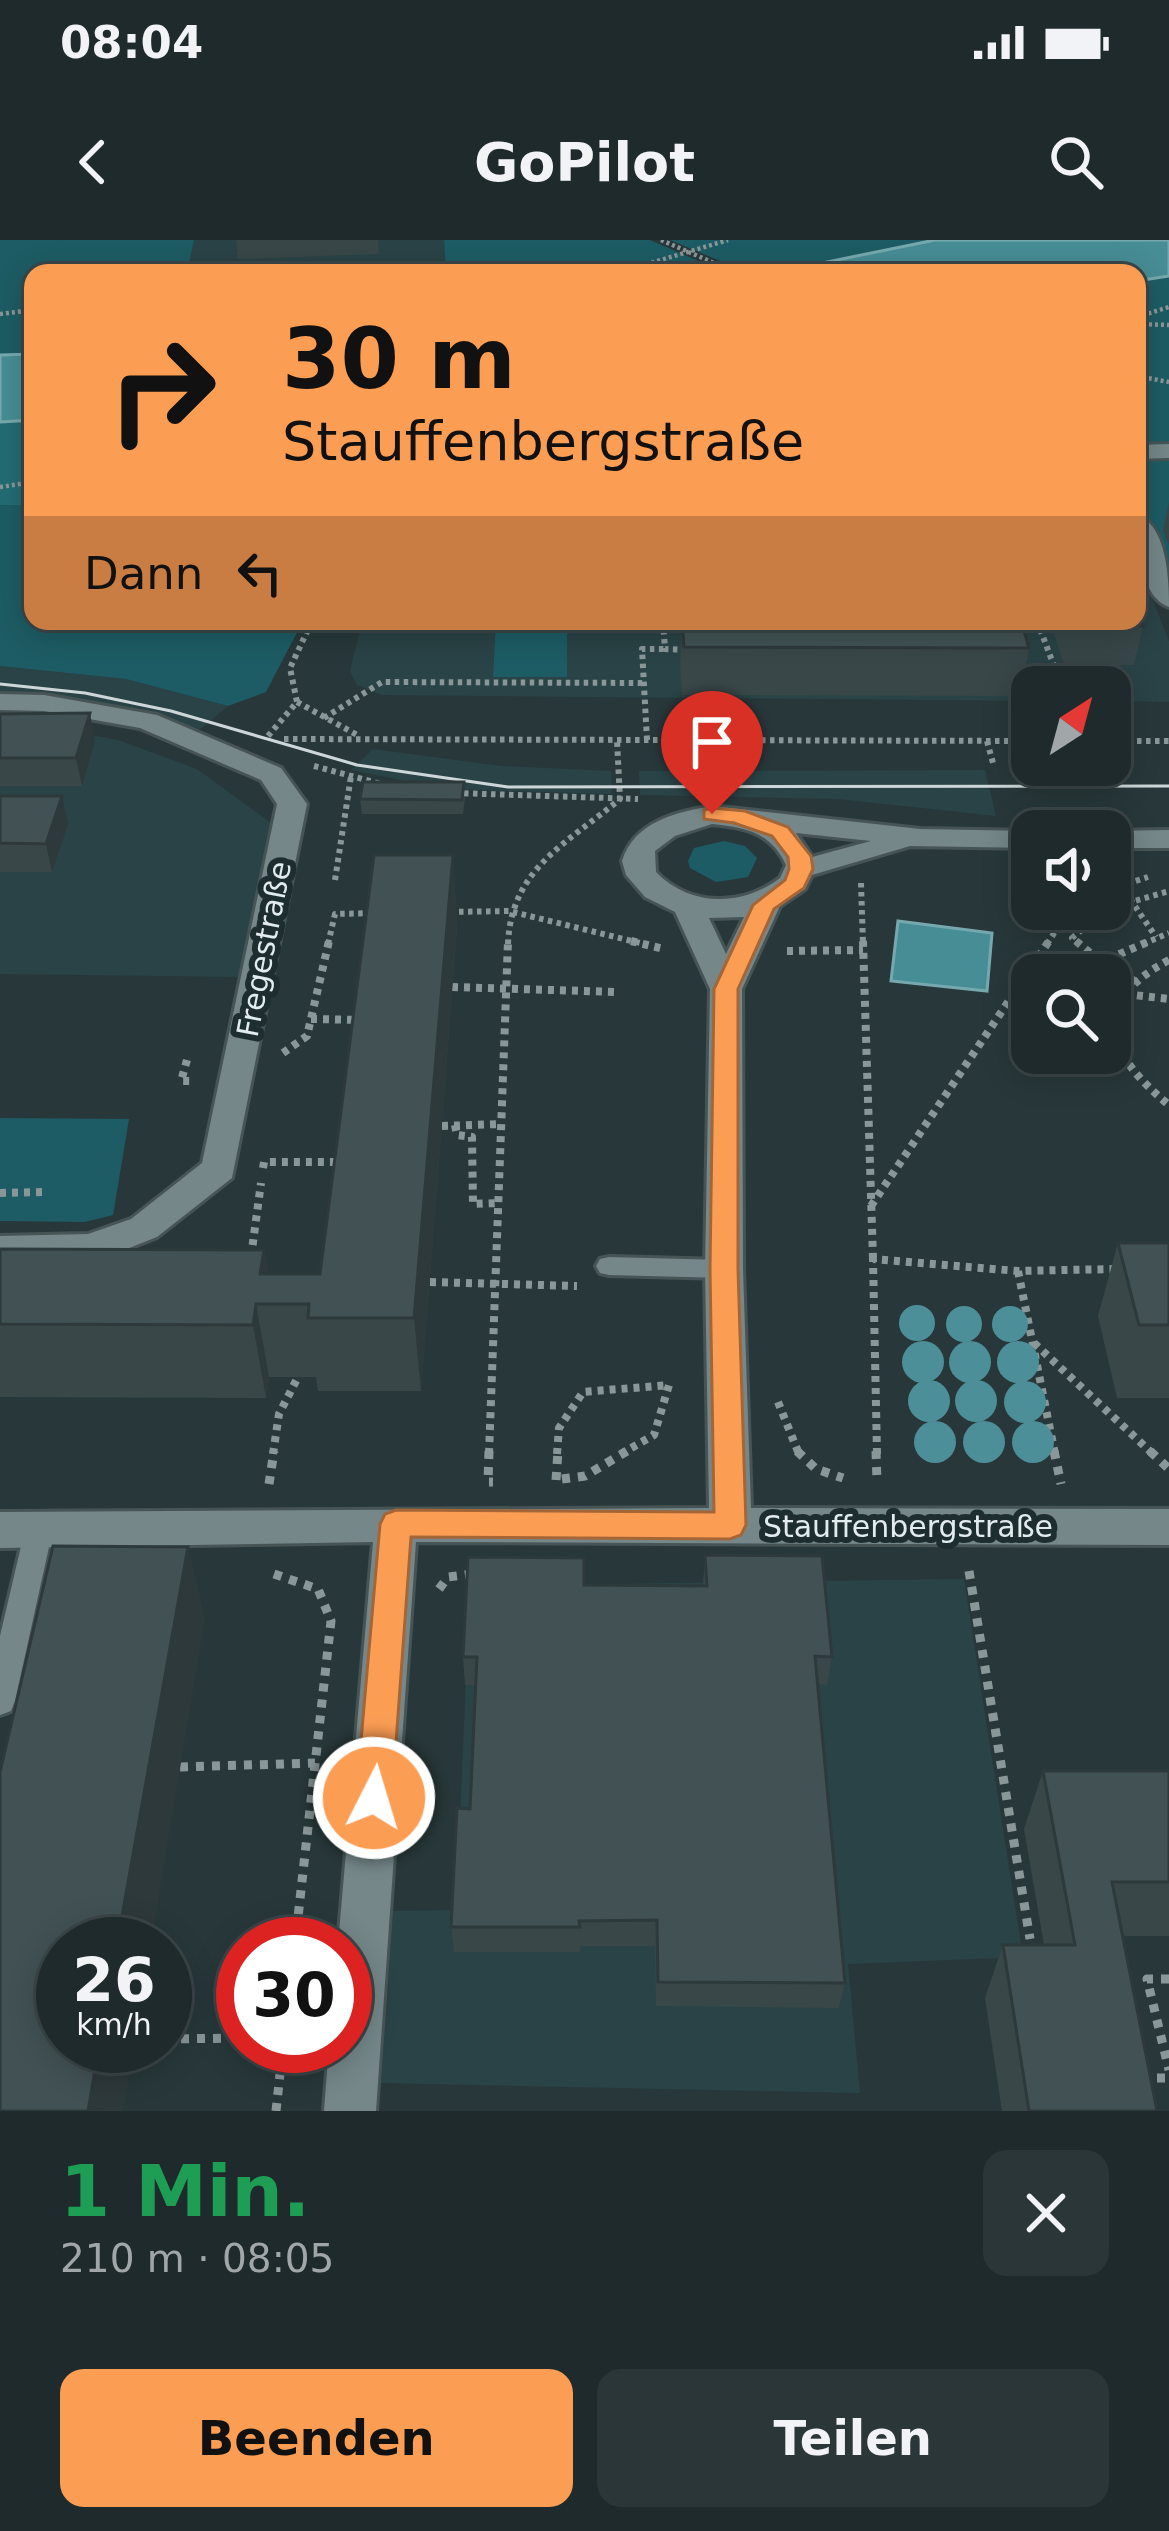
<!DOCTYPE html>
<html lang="de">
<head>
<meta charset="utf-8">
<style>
	body { margin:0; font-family:"DejaVu Sans",sans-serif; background:#2b3638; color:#f1f3f6; height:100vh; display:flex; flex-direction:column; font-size:45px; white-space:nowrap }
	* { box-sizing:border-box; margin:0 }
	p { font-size:39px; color:#a1a7a9 }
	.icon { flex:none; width:66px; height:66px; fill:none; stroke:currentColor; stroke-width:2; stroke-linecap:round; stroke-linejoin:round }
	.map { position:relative; height:1871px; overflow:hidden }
	.sheet { display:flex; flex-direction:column; background:#1e2a2c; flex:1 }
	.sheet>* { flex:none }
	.guide { position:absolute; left:24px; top:24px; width:1122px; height:366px; border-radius:24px; box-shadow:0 6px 30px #0003,0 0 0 3px #3c4648; background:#fc9d54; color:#111; overflow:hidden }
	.needle { width:78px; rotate:36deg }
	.controls { position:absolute; left:1011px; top:426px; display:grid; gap:24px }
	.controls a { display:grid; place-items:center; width:120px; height:120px; border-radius:24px; background:#1e2a2c; box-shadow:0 6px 30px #0003,0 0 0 3px #3c4648; font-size:60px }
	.speed { position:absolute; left:36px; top:1677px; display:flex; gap:24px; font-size:60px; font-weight:700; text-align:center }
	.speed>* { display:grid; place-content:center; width:156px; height:156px; border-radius:50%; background:#1e2a2c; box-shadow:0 6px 30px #0003,0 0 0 3px #3c4648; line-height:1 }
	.speed small { font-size:30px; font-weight:400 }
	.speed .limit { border:18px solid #d22; background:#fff; color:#111 }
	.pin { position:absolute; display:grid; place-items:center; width:102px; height:102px; color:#fff; margin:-123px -51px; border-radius:50% 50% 50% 0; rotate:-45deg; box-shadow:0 0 12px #0007 }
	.pin .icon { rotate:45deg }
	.me { position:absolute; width:132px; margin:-66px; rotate:5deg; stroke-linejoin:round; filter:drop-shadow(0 0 9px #0008) }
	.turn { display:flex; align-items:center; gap:42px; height:252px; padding:0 60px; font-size:54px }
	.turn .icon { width:156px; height:156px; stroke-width:2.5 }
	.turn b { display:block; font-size:84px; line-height:102px }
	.then { display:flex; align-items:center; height:114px; padding:0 60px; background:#0003; gap:24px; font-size:45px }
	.round { display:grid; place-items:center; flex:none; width:126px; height:126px; border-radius:24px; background:#2b3638 }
	.headline { display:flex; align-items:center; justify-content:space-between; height:204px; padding:0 60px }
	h1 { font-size:72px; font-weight:700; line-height:90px; color:#1e9e55 }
	.button { display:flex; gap:24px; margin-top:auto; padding:24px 60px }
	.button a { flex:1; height:138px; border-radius:24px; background:#fc9d54; color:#111; font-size:48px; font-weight:700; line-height:138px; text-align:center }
	.button a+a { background:#2b3638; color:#f1f3f6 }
	.status { display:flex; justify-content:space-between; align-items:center; height:84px; padding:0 60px; background:#1e2a2c; direction:ltr }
	.status svg { height:33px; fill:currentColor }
	header { display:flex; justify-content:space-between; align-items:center; height:156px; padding:0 60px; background:#1e2a2c; font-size:54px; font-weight:700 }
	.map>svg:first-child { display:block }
</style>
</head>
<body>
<div class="status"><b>08:04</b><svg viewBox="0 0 49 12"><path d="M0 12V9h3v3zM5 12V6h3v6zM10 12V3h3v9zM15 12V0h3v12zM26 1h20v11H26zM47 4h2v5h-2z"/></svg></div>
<header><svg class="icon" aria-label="back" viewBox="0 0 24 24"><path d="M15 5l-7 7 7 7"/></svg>GoPilot<svg class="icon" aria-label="search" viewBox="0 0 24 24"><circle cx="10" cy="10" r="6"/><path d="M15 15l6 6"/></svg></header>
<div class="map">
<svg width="1169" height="1871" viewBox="0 0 1169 1871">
	<rect width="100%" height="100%" fill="#28383a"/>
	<g fill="#2a4346">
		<path d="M194,0H444L446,33H187Z"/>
		<path d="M1137,320L1169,401V462L1110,461V447H1032V461L382,455L357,445L350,431L362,381H1137Z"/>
		<path d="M0,426L126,439L228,466L197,492L100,465L0,454Z"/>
		<path d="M0,485H37L118,500L197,529L271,583L240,737L0,734Z"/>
		<path d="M373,509L501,526L611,531L612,554L445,549L351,530Z"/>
		<path d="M985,530L996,576L838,559L640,555L639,531Z"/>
		<path d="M964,1339L1023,1717L848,1724L860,1853L381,1843L393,1671L456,1670L470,1346Z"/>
	</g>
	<g fill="#1d5c64">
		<path d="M0,0H194L187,33H33V114L0,115Z"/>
		<path d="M444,0H650L726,33H446Z"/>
		<path d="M670,0H935L773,33H749Z"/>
		<path d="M1169,36V338L1137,259V41Z"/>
		<path d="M0,265L33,266V381H303L266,452L228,466L126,439L0,426Z"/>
		<path d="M496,381H567V437H493Z"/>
		<path d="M724,601L745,606L757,618L748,637L716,642L690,628L688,621L694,608Z"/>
		<path d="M0,878L129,879L113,975L85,982L0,981Z"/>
	</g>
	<path fill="#236c74" d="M33,180V266L0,265V182Z"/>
	<g fill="#478d95" stroke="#76a9af" stroke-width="3">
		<path d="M935,0H1169V36L1137,41V33H773Z"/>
		<path d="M33,114V180L0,182V115Z"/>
		<path d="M898,681L992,693L987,751L891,741Z"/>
	</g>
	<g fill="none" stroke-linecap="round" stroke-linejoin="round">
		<g stroke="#475456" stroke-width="6">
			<g id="lane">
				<path d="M609,1017L724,1020L733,1022L737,1029L733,1036L724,1038L609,1035L600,1033L596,1026L600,1019Z"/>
				<path d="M39,1277L49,1281L53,1289L15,1461L11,1471L0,1475V1396L25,1289L29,1281Z"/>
			</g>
		</g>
		<g stroke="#475456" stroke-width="6">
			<g id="street">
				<path d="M1169,204V218L1137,219V205Z"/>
				<path d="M1137,275C1167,285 1169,340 1169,367C1139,357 1137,301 1137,275Z"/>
				<path d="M0,454L44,455L157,475L281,528L307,564L232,938L157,997L104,1018L0,1024V996L88,994L131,979L202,923L277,564L261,540L140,488L44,471L0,470Z"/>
				<path d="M712,566L920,589L1036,591H1032V608L910,606L812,635L805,649L780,666L742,749L743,1029L751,1268L1169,1269V1305L416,1302L376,1871H324L329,1806H345V1704H338L373,1302L0,1308V1272L709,1268L705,1029L710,749L675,672L645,657L626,635L622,621C634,582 676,572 712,566ZM712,584C744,587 771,592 786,625L780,638C742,667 690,667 656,632L655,611L675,596ZM796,593L871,601L812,617ZM744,677L726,714L709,678Z"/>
				<path d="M1169,590V608H1110V591H1106Z"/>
			</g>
		</g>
		<g stroke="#8a9799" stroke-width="4.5" stroke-dasharray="3 3" stroke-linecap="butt">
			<path d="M661,0L737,33"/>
			<path d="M617,33L728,0"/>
			<path d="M0,74L33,70"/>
			<path d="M1137,77L1169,67"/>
			<path d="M1137,84L1169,85"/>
			<path d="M1137,136L1169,142"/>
			<path d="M0,247L33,242"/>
		</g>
		<g stroke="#8a9799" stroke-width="6" stroke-dasharray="4.5 4.5" stroke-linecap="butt">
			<path d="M663,381L665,409L689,410"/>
			<path d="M1037,381L1062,447"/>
			<path d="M297,462L359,496"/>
			<path d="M324,478L382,442L644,443"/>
			<path d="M268,496L297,462L290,428L312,381"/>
			<path d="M284,499L1032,501"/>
			<path d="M647,500L642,409H665"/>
			<path d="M987,501L993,523"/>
			<path d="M1110,501H1169"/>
			<path d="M314,526L381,544"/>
			<path d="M455,553L638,559"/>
			<path d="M335,640L351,536"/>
			<path d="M861,643L863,704"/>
			<path d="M1110,649L1148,637"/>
			<path d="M1130,659L1156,697"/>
			<path d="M1110,668L1169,651"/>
			<path d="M450,672L509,671L644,704"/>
			<path d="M328,704L335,674L375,673"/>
			<path d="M508,704C511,628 568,603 620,559L617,500"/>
			<path d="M1047,704L1070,669"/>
			<path d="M1079,704L1072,698L1107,669"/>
			<path d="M1143,704L1169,693"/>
		</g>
		<g stroke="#8a9799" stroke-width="8" stroke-dasharray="6 6" stroke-linecap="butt">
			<path d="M631,701L664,709"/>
			<path d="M863,701L873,1019"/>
			<path d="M1076,701L1101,722"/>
			<path d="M787,711L863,710"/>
			<path d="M1169,720C1085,765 1108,815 1169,865"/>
			<path d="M1136,742L1101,722L1150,701"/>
			<path d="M452,747L618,752"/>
			<path d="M1125,754L1169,759"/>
			<path d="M311,779L363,780"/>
			<path d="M283,813L307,796L329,701"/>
			<path d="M187,820L181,841H194"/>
			<path d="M455,885L457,895L472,897L473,964L498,963"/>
			<path d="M442,886L501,884"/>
			<path d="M263,928L264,922H339"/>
			<path d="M0,953L44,952"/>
			<path d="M871,966L1049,701"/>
			<path d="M251,1017L261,943"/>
			<path d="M1018,1031L1055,1214"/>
			<path d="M430,1042L577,1046"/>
			<path d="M1034,1103L1153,1214"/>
			<path d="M778,1162L799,1214"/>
			<path d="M273,1214L279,1174L298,1137"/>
			<path d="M489,1214L508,701"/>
			<path d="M557,1214L559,1188L583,1152L669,1145L654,1195L621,1214"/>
			<path d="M877,1214L873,1019L1018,1031L1116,1029"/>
		</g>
		<g stroke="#8a9799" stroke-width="9" stroke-dasharray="8 8" stroke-linecap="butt">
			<path d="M489,1211L488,1242H493"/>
			<path d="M797,1211L816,1229L843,1238"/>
			<path d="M876,1211L877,1242"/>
			<path d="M1054,1211L1061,1244"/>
			<path d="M1150,1211L1169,1229"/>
			<path d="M562,1239L585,1236L627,1211"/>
			<path d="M556,1240L558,1211"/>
			<path d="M269,1244L274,1211"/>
			<path d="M969,1331L1030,1699"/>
			<path d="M274,1334L318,1349L331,1381L295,1704"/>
			<path d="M439,1349L448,1337L472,1334"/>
			<path d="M180,1527L315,1523"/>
			<path d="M1169,1739H1147L1169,1830"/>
			<path d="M165,1799L243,1798"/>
			<path d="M1141,1838H1169"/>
			<path d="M276,1871L283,1806"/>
		</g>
		<use href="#lane" fill="#758789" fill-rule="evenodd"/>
		<use href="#street" fill="#758789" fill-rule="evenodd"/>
		<path stroke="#cdd7d9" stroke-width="3" d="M0,444L85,453L171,471L357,525L508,547L1169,546"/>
	</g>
	<g fill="#4d8f98">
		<circle cx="917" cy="1083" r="18"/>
		<circle cx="964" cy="1084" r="18"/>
		<circle cx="1010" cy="1084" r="18"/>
		<circle cx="923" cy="1122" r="21"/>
		<circle cx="970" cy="1122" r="21"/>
		<circle cx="1018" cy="1122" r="21"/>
		<circle cx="929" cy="1161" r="21"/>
		<circle cx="976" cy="1161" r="21"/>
		<circle cx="1025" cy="1162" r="21"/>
		<circle cx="935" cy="1202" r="21"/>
		<circle cx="984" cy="1202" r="21"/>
		<circle cx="1033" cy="1202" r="21"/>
	</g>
	<g fill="#394748">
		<path d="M236,0H378L379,14L238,19Z"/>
		<path d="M1169,262V305L1163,291Z"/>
		<path d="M682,381L1029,408L1021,456L682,455L680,424Z"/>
		<path d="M1050,381H1137L1143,386L1134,425H1064Z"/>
		<path d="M0,474L95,501L82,546H0Z"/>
		<path d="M0,556L68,585L52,632H0Z"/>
		<path d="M465,557L463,574H362L360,559Z"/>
		<path d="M453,615L457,687L421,1151H318L316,1137H269L266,1158L0,1157V1009L264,1010L268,1034H320Z"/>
		<path d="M1118,1003H1169V1158H1117L1098,1076Z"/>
		<path d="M705,1315L832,1417L827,1445L818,1444L845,1743L839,1768L656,1766L655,1706H580V1712H454L451,1687L470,1569L475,1445H465L463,1417L584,1345L703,1346Z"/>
		<path d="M1043,1531H1169V1696H1123L1157,1871H1002L985,1758L1003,1705H1044L1024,1589Z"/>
	</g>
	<g fill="#2e393b">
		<path d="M90,473L95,501L82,546L76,518Z"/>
		<path d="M62,556L68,585L52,632L46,604Z"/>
		<path d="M453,615L457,687L421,1151L414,1078Z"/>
		<path d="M264,1010L273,1064L260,1034Z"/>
		<path d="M256,1064L269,1137L266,1158L253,1085Z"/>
		<path d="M188,1307L205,1378L151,1704H117Z"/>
		<path d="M99,1806H134L123,1871H88Z"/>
	</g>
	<g fill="#425254" stroke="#2e393b" stroke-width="3">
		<path d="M1137,371L1143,386H1071L1070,381H1137Z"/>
		<path d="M682,381H1021L1029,408L684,407Z"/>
		<path d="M90,473L76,518H0V474Z"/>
		<path d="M363,542H464L462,560L360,559Z"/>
		<path d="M0,556H62L46,604L0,603Z"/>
		<path d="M374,615H453L414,1078H308L309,1064H256L253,1085L0,1084V1009L264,1010L260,1034H320Z"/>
		<path d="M1118,1003H1169V1085H1139Z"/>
		<path d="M53,1306L188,1307L117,1704H63V1806H99L88,1871H0V1532Z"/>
		<path d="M705,1315L822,1316L832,1417L815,1416L845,1743L658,1742L657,1680L579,1681L580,1687H451L457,1568L470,1569L477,1417H463L468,1317L584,1318V1345L707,1346Z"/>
		<path d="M1043,1531H1169V1642H1112L1157,1871H1029L1003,1705H1075Z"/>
	</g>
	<path fill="#fc9d54" stroke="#a46637" stroke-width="3" d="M712,568L745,571L788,587L811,616L813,629L804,648L774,669L738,749V1029L746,1285L741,1295L730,1299L411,1297L392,1558L387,1570L374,1575L362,1570L356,1558L380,1284L385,1274L396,1270L714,1272L710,1029L714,749L753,665L785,640L789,629L788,617L772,596L734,583L704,579V570Z"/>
	<g text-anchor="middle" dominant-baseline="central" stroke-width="12" stroke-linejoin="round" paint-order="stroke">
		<g font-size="30" fill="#e2ebed" stroke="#1e2e30">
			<text transform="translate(264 709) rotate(-79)">Fregestraße</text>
			<text x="908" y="1286">Stauffenbergstraße</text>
		</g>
	</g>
</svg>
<div class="controls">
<a><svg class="needle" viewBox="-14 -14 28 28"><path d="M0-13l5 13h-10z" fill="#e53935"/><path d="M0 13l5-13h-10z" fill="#a1a7a9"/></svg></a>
<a><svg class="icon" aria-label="sound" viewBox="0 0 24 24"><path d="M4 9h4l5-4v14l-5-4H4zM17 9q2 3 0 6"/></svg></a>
<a><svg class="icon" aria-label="search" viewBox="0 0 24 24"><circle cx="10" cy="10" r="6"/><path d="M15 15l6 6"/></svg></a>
</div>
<div class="speed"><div>26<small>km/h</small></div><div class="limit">30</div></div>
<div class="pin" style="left:712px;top:574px;background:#d93025"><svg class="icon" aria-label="arrive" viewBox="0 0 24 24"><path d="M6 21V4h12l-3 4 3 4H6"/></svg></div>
<svg class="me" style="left:374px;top:1558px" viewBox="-20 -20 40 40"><circle r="17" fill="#fc9d54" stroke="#fff" stroke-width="3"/><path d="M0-11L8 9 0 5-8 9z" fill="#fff"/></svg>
<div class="guide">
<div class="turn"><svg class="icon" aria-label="right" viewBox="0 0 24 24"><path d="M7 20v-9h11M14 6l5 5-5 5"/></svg><div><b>30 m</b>Stauffenbergstraße</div></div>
<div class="then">Dann<svg class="icon" aria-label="left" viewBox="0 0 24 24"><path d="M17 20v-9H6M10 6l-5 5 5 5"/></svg></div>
</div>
</div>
<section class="sheet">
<div class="headline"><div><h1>1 Min.</h1><p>210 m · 08:05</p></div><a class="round"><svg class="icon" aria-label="close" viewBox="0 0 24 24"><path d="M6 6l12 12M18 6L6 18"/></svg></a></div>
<div class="button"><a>Beenden</a><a>Teilen</a></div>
</section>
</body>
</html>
